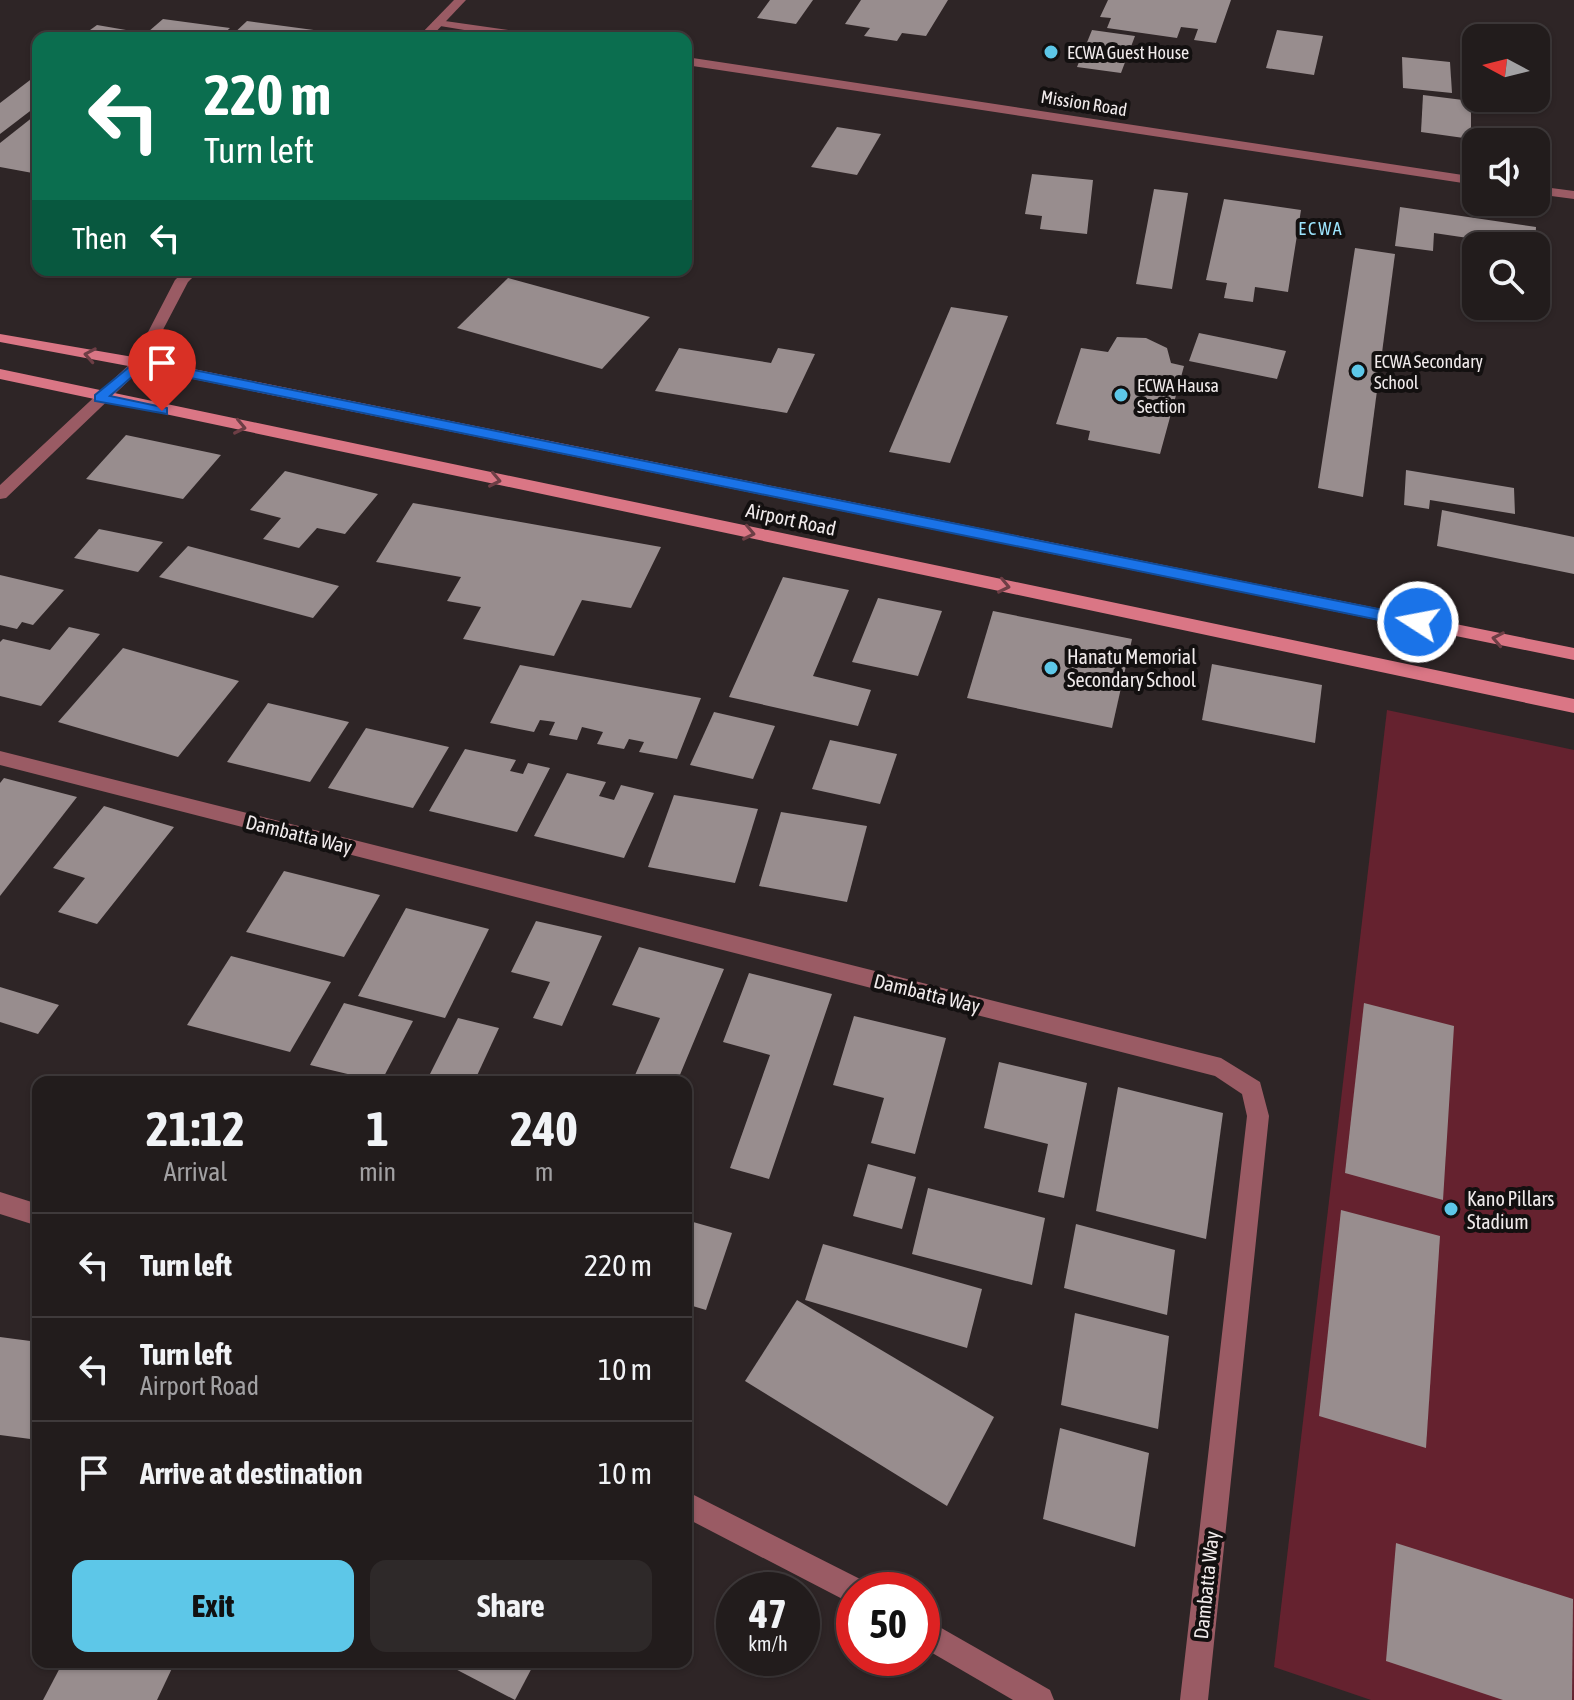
<!DOCTYPE html>
<html lang="en">
<head>
<meta charset="utf-8">
<style>
	body { margin:0; font-family:"Asap Condensed",sans-serif; background:#2e2929; color:#f1f3f6; height:100vh; display:flex; flex-direction:column; font-size:30px; white-space:nowrap }
	* { box-sizing:border-box; margin:0 }
	p { font-size:26px; color:#a2a1a3 }
	.icon { flex:none; width:44px; height:44px; fill:none; stroke:currentColor; stroke-width:2; stroke-linecap:round; stroke-linejoin:round }
	.map { position:relative; flex:1; overflow:hidden }
	.side { position:absolute; left:32px; top:1076px; width:660px; height:592px; display:flex; flex-direction:column; background:#221c1c; border-radius:16px; box-shadow:0 2px 6px #0004,0 0 0 2px #3f3a3b }
	.side>* { flex:none }
	.banner { position:absolute; left:32px; top:32px; width:660px; height:244px; border-radius:16px; box-shadow:0 2px 6px #0004,0 0 0 2px #3f3a3b; background:#0b6e4f; color:#fff; overflow:hidden }
	.needle { width:52px; rotate:277deg }
	.fabs { position:absolute; left:1462px; top:24px; display:grid; gap:16px }
	.fabs a { display:grid; place-items:center; width:88px; height:88px; border-radius:16px; background:#221c1c; box-shadow:0 2px 6px #0004,0 0 0 2px #3f3a3b; font-size:40px }
	.speed { position:absolute; left:716px; top:1572px; display:flex; gap:16px; font-size:40px; font-weight:700; text-align:center }
	.speed>* { display:grid; place-content:center; width:104px; height:104px; border-radius:50%; background:#221c1c; box-shadow:0 2px 6px #0004,0 0 0 2px #3f3a3b; line-height:1 }
	.speed small { font-size:20px; font-weight:400 }
	.speed .limit { border:12px solid #d22; background:#fff; color:#111 }
	.pin { position:absolute; display:grid; place-items:center; width:68px; height:68px; color:#fff; margin:-82px -34px; border-radius:50% 50% 50% 0; rotate:-45deg; box-shadow:0 0 8px #0007 }
	.pin .icon { rotate:45deg }
	.me { position:absolute; width:88px; margin:-44px; rotate:281deg; stroke-linejoin:round; filter:drop-shadow(0 0 6px #0008) }
	.turn { display:flex; align-items:center; gap:28px; height:168px; padding:0 40px; font-size:36px }
	.turn .icon { width:104px; height:104px; stroke-width:2.5 }
	.turn b { display:block; font-size:56px; line-height:68px }
	.then { display:flex; align-items:center; height:76px; padding:0 40px; background:#0003; gap:16px; font-size:30px }
	.eta { display:flex; justify-content:space-evenly; align-items:center; height:136px; text-align:center }
	.eta b { font-size:48px; font-weight:700; line-height:56px }
	.cta { display:flex; gap:16px; margin-top:auto; padding:16px 40px }
	.cta a { flex:1; height:92px; border-radius:16px; background:#5dc7e8; color:#111; font-size:32px; font-weight:700; line-height:92px; text-align:center }
	.cta a+a { background:#2e2929; color:#f1f3f6 }
	ul { padding:0; list-style:none }
	li { display:flex; align-items:center; gap:24px; height:104px; padding:0 40px; border-top:2px solid #3f3a3b }
	li div { flex:1 }
	li b { display:block; font-size:30px }
	li em { font-style:normal }
	.map>svg:first-child { display:block }
</style>
</head>
<body>
<div class="map">
<svg width="1574" height="1700" viewBox="0 0 1574 1700">
	<rect width="100%" height="100%" fill="#2e2526"/>
	<path fill="#65222f" d="M1387,710L1574,750V1700H1371L1274,1667Z"/>
	<g fill="#988d8e">
		<path d="M770,0H813L796,24L757,18Z"/>
		<path d="M861,0H948L926,36L902,33L897,41L864,36L870,28L845,24Z"/>
		<path d="M1108,0H1231L1216,43L1194,40L1198,29L1181,27L1177,38L1107,28L1111,18L1100,17Z"/>
		<path d="M163,19L230,28L219,38H141Z"/>
		<path d="M247,21L351,35L349,38H229Z"/>
		<path d="M97,25L126,30L115,38H79Z"/>
		<path d="M1092,30L1135,36L1121,73L1077,67Z"/>
		<path d="M1277,30L1323,36L1314,75L1266,68Z"/>
		<path d="M1402,57L1450,62L1452,93L1403,88Z"/>
		<path d="M38,74V105L0,134V103Z"/>
		<path d="M1423,95L1471,101V139L1421,132Z"/>
		<path d="M38,113V174L0,167V143Z"/>
		<path d="M837,127L881,134L857,175L811,167Z"/>
		<path d="M1032,174L1093,180L1087,234L1040,229L1042,216L1025,214Z"/>
		<path d="M1154,189L1188,193L1172,289L1136,284Z"/>
		<path d="M1224,199L1301,210L1288,292L1255,287L1253,302L1224,298L1227,283L1206,280Z"/>
		<path d="M1400,207L1536,227L1535,246H1495V242L1434,233L1433,251L1395,246Z"/>
		<path d="M1355,248L1395,254L1363,497L1318,488Z"/>
		<path d="M508,278L650,317L602,369L457,328Z"/>
		<path d="M951,307L1008,316L950,463L889,452Z"/>
		<path d="M1199,333L1286,351L1277,379L1189,361Z"/>
		<path d="M1117,337L1146,338L1167,348L1171,363L1184,366L1160,454L1088,440L1090,431L1056,424L1081,348L1108,352Z"/>
		<path d="M679,348L771,363L778,348L815,354L787,413L655,391Z"/>
		<path d="M126,435L221,455L183,499L86,479Z"/>
		<path d="M1406,470L1514,488L1515,514L1430,500L1429,509L1404,505Z"/>
		<path d="M285,471L378,494L345,534L317,528L299,548L263,539L281,518L250,510Z"/>
		<path d="M413,503L661,547L631,608L582,600L554,656L463,639L481,607L447,601L461,577L376,562Z"/>
		<path d="M1442,510L1574,537V574L1437,546Z"/>
		<path d="M99,529L163,542L138,572L74,558Z"/>
		<path d="M188,546L339,586L313,618L159,577Z"/>
		<path d="M0,575L64,590L33,625L22,622L17,629L0,625Z"/>
		<path d="M783,577L849,590L813,676L871,690L858,726L729,697Z"/>
		<path d="M878,598L942,611L918,676L852,662Z"/>
		<path d="M993,611L1132,639L1112,728L967,698Z"/>
		<path d="M69,627L100,634L41,706L0,696V642L3,639L50,650Z"/>
		<path d="M123,648L239,681L178,757L58,722Z"/>
		<path d="M1212,664L1322,685L1315,743L1202,720Z"/>
		<path d="M520,665L701,698L677,759L639,752L644,742L629,739L624,749L597,744L603,732L582,727L577,740L549,735L555,722L540,720L534,732L490,723Z"/>
		<path d="M268,703L349,722L310,782L227,762Z"/>
		<path d="M714,712L775,726L753,779L690,765Z"/>
		<path d="M366,728L449,747L413,808L328,788Z"/>
		<path d="M830,740L897,754L880,804L812,789Z"/>
		<path d="M465,749L516,760L510,771L523,774L528,763L550,768L517,832L429,811Z"/>
		<path d="M567,773L606,782L599,796L614,800L621,785L654,793L624,858L534,836Z"/>
		<path d="M4,778L77,797L0,896V783Z"/>
		<path d="M674,795L758,809L735,883L648,867Z"/>
		<path d="M104,806L174,827L97,924L58,912L85,878L53,868Z"/>
		<path d="M781,812L867,826L847,902L759,886Z"/>
		<path d="M284,871L380,895L344,957L246,932Z"/>
		<path d="M406,908L489,929L445,1018L358,996Z"/>
		<path d="M536,921L602,936L562,1026L533,1018L550,982L511,972Z"/>
		<path d="M639,947L724,969L677,1082H632L660,1018L612,1005Z"/>
		<path d="M231,956L331,982L290,1052L187,1025Z"/>
		<path d="M749,973L832,994L769,1179L730,1168L770,1055L723,1042Z"/>
		<path d="M0,987L59,1005L38,1034L0,1022Z"/>
		<path d="M344,1003L413,1021L381,1082L310,1065Z"/>
		<path d="M1364,1003L1454,1026L1443,1200L1345,1173Z"/>
		<path d="M854,1016L946,1038L915,1154L871,1143L884,1098L833,1085Z"/>
		<path d="M458,1018L499,1028L474,1082H426Z"/>
		<path d="M999,1062L1087,1083L1064,1198L1038,1192L1048,1144L984,1128Z"/>
		<path d="M1118,1087L1223,1113L1206,1239L1096,1211Z"/>
		<path d="M868,1164L916,1177L902,1229L853,1216Z"/>
		<path d="M928,1188L1045,1218L1032,1285L912,1254Z"/>
		<path d="M1341,1210L1440,1236L1426,1448L1319,1416Z"/>
		<path d="M686,1220L732,1233L706,1310L686,1304Z"/>
		<path d="M1076,1224L1175,1250L1167,1315L1064,1288Z"/>
		<path d="M823,1244L982,1289L967,1348L805,1300Z"/>
		<path d="M797,1300L994,1417L947,1506L745,1381Z"/>
		<path d="M1075,1313L1169,1336L1158,1429L1061,1405Z"/>
		<path d="M0,1337L38,1342V1440L0,1435Z"/>
		<path d="M1060,1428L1149,1453L1135,1547L1043,1519Z"/>
		<path d="M1396,1543L1573,1599L1572,1700H1503L1386,1661Z"/>
		<path d="M63,1662H175L157,1700H43Z"/>
		<path d="M442,1662H535L515,1700Z"/>
	</g>
	<g fill="none" stroke-linecap="round" stroke-linejoin="round">
		<g fill="#9a5b64" fill-rule="evenodd">
			<path d="M438,20L536,34L542,38H513L434,25L432,23Z"/>
			<path d="M686,57L1476,177V185L686,65Z"/>
			<path d="M1536,186L1574,191V199L1536,194Z"/>
		</g>
		<g fill="#9a5b64" fill-rule="evenodd">
			<path d="M454,0H466L430,38H417Z"/>
			<path d="M185,270H200L188,282L144,366L6,498L0,499V485L133,361L175,280Z"/>
			<path d="M0,751L1221,1058L1260,1082L1269,1116L1208,1700H1180L1247,1116L1242,1094L1215,1076L0,765Z"/>
			<path d="M0,1192L38,1204V1226L0,1214Z"/>
			<path d="M686,1491L864,1581L867,1590H854V1605L686,1518Z"/>
			<path d="M922,1617L1050,1690L1054,1700H1013L922,1647Z"/>
		</g>
		<g fill="#da7685" fill-rule="evenodd">
			<path d="M0,334L139,358L1574,648V660L139,368L0,342Z"/>
			<path d="M0,369L1574,699V713L0,379Z"/>
		</g>
	</g>
	<defs><path id="oneway-chevron" d="M-2-3.5L2.5 0L-2 3.5" fill="none" stroke-width="1.6" stroke-linecap="round" stroke-linejoin="round" transform="scale(2)"/></defs>
	<g stroke="#6d3e45">
		<use href="#oneway-chevron" transform="translate(90 355) rotate(-170)"/>
		<use href="#oneway-chevron" transform="translate(240 427) rotate(12)"/>
		<use href="#oneway-chevron" transform="translate(495 480) rotate(12)"/>
		<use href="#oneway-chevron" transform="translate(749 533) rotate(12)"/>
		<use href="#oneway-chevron" transform="translate(1004 586) rotate(12)"/>
		<use href="#oneway-chevron" transform="translate(1498 639) rotate(-169)"/>
	</g>
	<path fill="#1a73e8" stroke="#114b97" stroke-width="2" d="M139,359L1418,617L1426,622L1418,628L142,368L110,396L167,408V414L95,401V395Z"/>
	<g fill="#5dc7e8" stroke="#131010" stroke-width="3">
		<circle cx="1051" cy="52" r="8"/>
		<circle cx="1358" cy="371" r="8"/>
		<circle cx="1121" cy="395" r="8"/>
		<circle cx="1051" cy="668" r="8"/>
		<circle cx="1451" cy="1209" r="8"/>
	</g>
	<g text-anchor="middle" dominant-baseline="central" stroke-width="8" stroke-linejoin="round" paint-order="stroke">
		<g font-size="18" fill="#f1ebec" stroke="#131010" text-anchor="start">
			<text x="1067" y="52">ECWA Guest House</text>
			<text x="1374" y="361">ECWA Secondary<tspan x="1374" dy="21">School</tspan></text>
			<text x="1137" y="385">ECWA Hausa<tspan x="1137" dy="21">Section</tspan></text>
		</g>
		<g font-size="18" fill="#f1ebec" stroke="#131010">
			<text transform="translate(1084 103) rotate(9)">Mission Road</text>
		</g>
		<g font-size="18" letter-spacing="2" fill="#9ce5fe" stroke="#131010">
			<text x="1321" y="228">ECWA</text>
		</g>
		<g font-size="20" fill="#f1ebec" stroke="#131010">
			<text transform="translate(791 519) rotate(12)">Airport Road</text>
			<text transform="translate(299 834) rotate(14)">Dambatta Way</text>
			<text transform="translate(927 993) rotate(14)">Dambatta Way</text>
			<text transform="translate(1206 1585) rotate(-84)">Dambatta Way</text>
		</g>
		<g font-size="20" fill="#f1ebec" stroke="#131010" text-anchor="start">
			<text x="1067" y="656">Hanatu Memorial<tspan x="1067" dy="23">Secondary School</tspan></text>
			<text x="1467" y="1198">Kano Pillars<tspan x="1467" dy="23">Stadium</tspan></text>
		</g>
	</g>
</svg>
<div class="fabs">
<a><svg class="needle" viewBox="-14 -14 28 28"><path d="M0-13l5 13h-10z" fill="#e53935"/><path d="M0 13l5-13h-10z" fill="#a2a1a3"/></svg></a>
<a><svg class="icon" aria-label="sound" viewBox="0 0 24 24"><path d="M4 9h4l5-4v14l-5-4H4zM17 9q2 3 0 6"/></svg></a>
<a><svg class="icon" aria-label="search" viewBox="0 0 24 24"><circle cx="10" cy="10" r="6"/><path d="M15 15l6 6"/></svg></a>
</div>
<div class="speed"><div>47<small>km/h</small></div><div class="limit">50</div></div>
<div class="pin" style="left:162px;top:411px;background:#d93025"><svg class="icon" aria-label="arrive" viewBox="0 0 24 24"><path d="M6 21V4h12l-3 4 3 4H6"/></svg></div>
<svg class="me" style="left:1418px;top:622px" viewBox="-20 -20 40 40"><circle r="17" fill="#1a73e8" stroke="#fff" stroke-width="3"/><path d="M0-11L8 9 0 5-8 9z" fill="#fff"/></svg>
<div class="banner">
<div class="turn"><svg class="icon" aria-label="left" viewBox="0 0 24 24"><path d="M17 20v-9H6M10 6l-5 5 5 5"/></svg><div><b>220 m</b>Turn left</div></div>
<div class="then">Then<svg class="icon" aria-label="left" viewBox="0 0 24 24"><path d="M17 20v-9H6M10 6l-5 5 5 5"/></svg></div>
</div>
<section class="side">
<div class="eta">
<div><b>21:12</b><p>Arrival</p></div>
<div><b>1</b><p>min</p></div>
<div><b>240</b><p>m</p></div>
</div>
<ul>
<li><svg class="icon" aria-label="left" viewBox="0 0 24 24"><path d="M17 20v-9H6M10 6l-5 5 5 5"/></svg><div><b>Turn left</b></div><em>220 m</em></li>
<li><svg class="icon" aria-label="left" viewBox="0 0 24 24"><path d="M17 20v-9H6M10 6l-5 5 5 5"/></svg><div><b>Turn left</b><p>Airport Road</p></div><em>10 m</em></li>
<li><svg class="icon" aria-label="arrive" viewBox="0 0 24 24"><path d="M6 21V4h12l-3 4 3 4H6"/></svg><div><b>Arrive at destination</b></div><em>10 m</em></li>
</ul>
<div class="cta"><a>Exit</a><a>Share</a></div>
</section>
</div>
</body>
</html>
